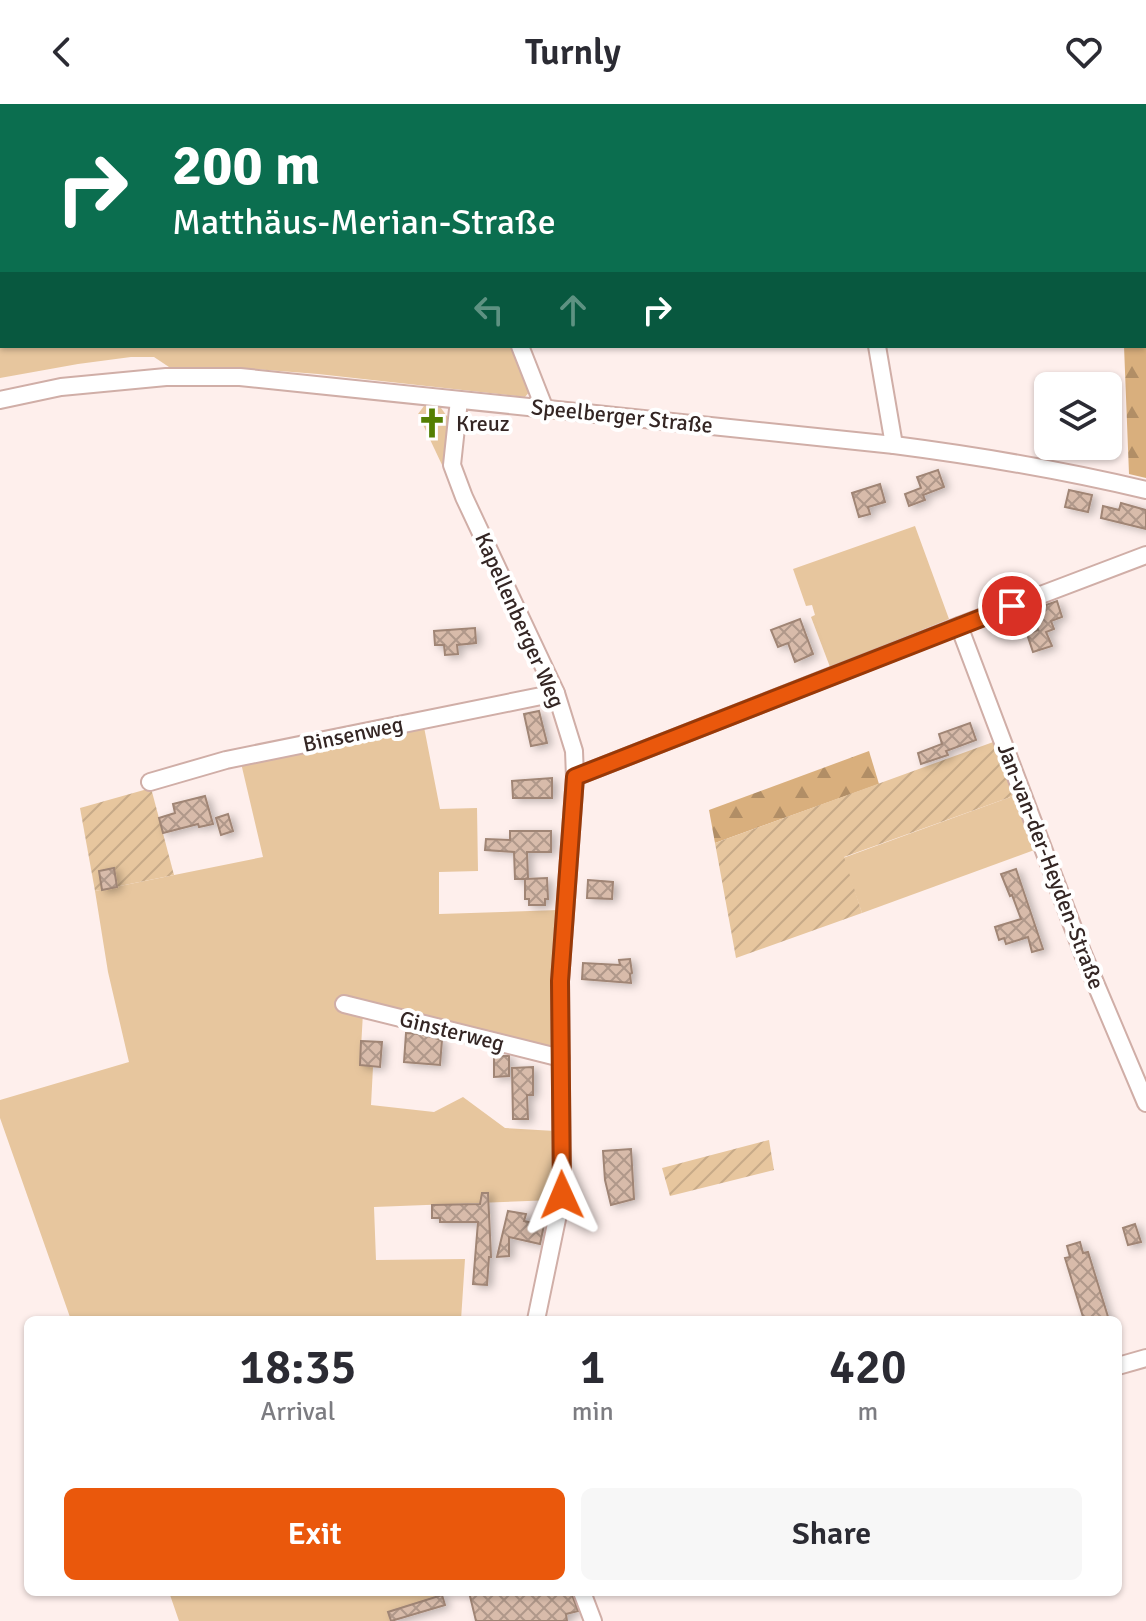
<!DOCTYPE html>
<html lang="en">
<head>
<meta charset="utf-8">
<style>
	body { margin:0; font-family:Signika,sans-serif; background:#f7f7f7; color:#2b2b33; height:100vh; display:flex; flex-direction:column; font-size:30px; white-space:nowrap }
	* { box-sizing:border-box; margin:0 }
	p { font-size:26px; color:#7c7c81 }
	.icon { flex:none; width:44px; height:44px; fill:none; stroke:currentColor; stroke-width:2; stroke-linecap:round; stroke-linejoin:round }
	.map { position:relative; flex:1; overflow:hidden }
	.details { position:absolute; left:24px; top:1212px; width:1098px; height:280px; display:flex; flex-direction:column; background:#fff; border-radius:12px; box-shadow:0 2px 6px #0004 }
	.details>* { flex:none }
	.hud { position:absolute; left:0px; top:0px; width:1146px; height:244px; box-shadow:0 2px 6px #0004; background:#0b6e4f; color:#fff; overflow:hidden }
	.fabs { position:absolute; left:1034px; top:268px; display:grid; gap:16px }
	.fabs a { display:grid; place-items:center; width:88px; height:88px; border-radius:12px; background:#fff; box-shadow:0 2px 6px #0004; font-size:40px }
	.pin { position:absolute; display:grid; place-items:center; width:68px; height:68px; color:#fff; margin:-34px; border:4px solid #fff; border-radius:50%; box-shadow:0 2px 8px #0007 }
	.me { position:absolute; width:88px; margin:-44px; rotate:359deg; stroke-linejoin:round; filter:drop-shadow(0 0 6px #0008) }
	.turn { display:flex; align-items:center; gap:28px; height:168px; padding:0 40px; font-size:36px }
	.turn .icon { width:104px; height:104px; stroke-width:2.5 }
	.turn b { display:block; font-size:56px; line-height:68px }
	.lanes { display:flex; align-items:center; height:76px; padding:0 40px; background:#0003; justify-content:center; gap:40px; direction:ltr }
	.lanes .off { opacity:.35 }
	.eta { display:flex; justify-content:space-evenly; align-items:center; height:136px; text-align:center }
	.eta b { font-size:48px; font-weight:600; line-height:56px }
	.cta { display:flex; gap:16px; margin-top:auto; padding:16px 40px }
	.cta a { flex:1; height:92px; border-radius:12px; background:#ea580c; color:#fff; font-size:32px; font-weight:600; line-height:92px; text-align:center }
	.cta a+a { background:#f7f7f7; color:#2b2b33 }
	header { display:flex; justify-content:space-between; align-items:center; height:104px; padding:0 40px; background:#fff; font-size:36px; font-weight:600 }
	.map>svg:first-child { display:block }
</style>
</head>
<body>
<header><svg class="icon" aria-label="back" viewBox="0 0 24 24"><path d="M15 5l-7 7 7 7"/></svg>Turnly<svg class="icon" aria-label="heart" viewBox="0 0 24 24"><path d="M12 20l-8-8c-3-5 5-10 8-4 3-6 11-1 8 4z"/></svg></header>
<div class="map">
<svg width="1146" height="1517" viewBox="0 0 1146 1517">
	<defs>
		<pattern id="forest-firs" width="22" height="20" patternUnits="userSpaceOnUse" patternTransform="scale(2)"><rect width="22" height="20" fill="#d9af7d"/><path d="M5 1l3.5 6h-7zM16 11l3.5 6h-7z" fill="#b18e66"/></pattern>
		<pattern id="garden-furrows" width="10" height="10" patternUnits="userSpaceOnUse" patternTransform="scale(2)"><rect width="10" height="10" fill="#e7c69e"/><path d="M-1 1l2-2M0 10L10 0M9 11l2-2" fill="none" stroke="#c7aa88"/></pattern>
		<pattern id="building-cross-hatch" width="8" height="8" patternUnits="userSpaceOnUse" patternTransform="scale(2)"><rect width="8" height="8" fill="#d8bbaa"/><path d="M0 0l8 8M0 8l8-8" fill="none" stroke="#b0988a"/></pattern>
		<filter id="shadow"><feDropShadow dx="4.5" dy="2.5" stdDeviation="4" flood-color="#0004"/></filter>
	</defs>
	<rect width="100%" height="100%" fill="#feefec"/>
	<g fill="#e7c69e">
		<path d="M0,0H241L242,2H2V242H512L531,286L525,293L318,270L254,265L169,263L154,253H131L78,260L0,274Z"/>
		<path d="M424,302L441,304L449,315L451,380L418,310Z"/>
		<path d="M915,422L949,515L830,563L811,513L815,511L812,501L806,502L793,465Z"/>
		<path d="M424,623L440,705L477,704L478,767L439,768V810L559,806L556,943L550,947L363,909L360,961L373,963L371,1001L434,1008L463,993L505,1024L555,1027L554,1096L374,1103L376,1156L465,1155L461,1216H71L0,1014V996L129,958L108,868L95,787L263,753L241,659Z"/>
		<path d="M1016,691L1037,745L862,809L843,754Z"/>
		<path d="M169,1488H450L388,1508L390,1517H179Z"/>
	</g>
	<g fill="url(#forest-firs)">
		<path d="M1144,142L1146,180V374L1129,370L1124,242H1144Z"/>
		<path d="M869,647L879,680L715,739L709,706Z"/>
	</g>
	<g fill="url(#garden-furrows)">
		<path d="M996,637L1016,691L844,753L862,809L736,854L715,739Z"/>
		<path d="M151,684L174,771L95,787L80,704Z"/>
		<path d="M769,1036L774,1066L670,1092L662,1064Z"/>
	</g>
	<g fill="url(#building-cross-hatch)" stroke="#a08575" stroke-width="2" filter="url(#shadow)">
		<path d="M938,366L944,383L923,391L925,396L909,402L905,390L921,384L917,373Z"/>
		<path d="M880,380L885,398L868,403L870,410L859,413L852,389Z"/>
		<path d="M1069,386L1092,391L1088,408L1065,403Z"/>
		<path d="M1121,399L1146,406V425L1101,414L1103,402L1119,406Z"/>
		<path d="M1057,497L1062,513L1051,517L1054,525L1046,528L1052,542L1033,548L1027,530L1038,526L1032,506Z"/>
		<path d="M800,515L813,550L795,558L788,539L778,543L771,526Z"/>
		<path d="M475,524L476,539L457,541L458,550L445,551L444,541H435L434,527Z"/>
		<path d="M539,607L547,639L531,642L524,610Z"/>
		<path d="M970,619L976,636L946,647L948,651L921,660L918,649L942,640L939,630Z"/>
		<path d="M552,674V694H513L512,677Z"/>
		<path d="M205,692L213,720L199,723L198,720L163,729L159,714L175,709L173,700Z"/>
		<path d="M228,710L233,727L221,731L216,714Z"/>
		<path d="M510,727H551V748H527L528,774L525,775L547,774L548,795H545V801H529V795H525V775H515L514,748L485,746L486,735L510,736Z"/>
		<path d="M114,764L117,783L102,786L99,767Z"/>
		<path d="M1016,765L1043,845L1032,848L1028,833L1006,840L1004,834L999,836L995,823L1021,815L1012,791L1010,792L1001,770Z"/>
		<path d="M588,776L613,778L612,795L587,794Z"/>
		<path d="M630,855L632,869L630,870L631,879L582,875L583,859L620,861L619,856Z"/>
		<path d="M406,929L421,930L442,936L440,961L404,958Z"/>
		<path d="M361,937L382,938L380,963L360,961Z"/>
		<path d="M494,952H509V972L494,973Z"/>
		<path d="M533,963V991H527L528,1015H513L512,964Z"/>
		<path d="M631,1045L634,1095L611,1101L605,1076L603,1047Z"/>
		<path d="M482,1089H488L491,1153H489L487,1181L473,1180L478,1118H440V1114H432V1101L480,1100Z"/>
		<path d="M508,1107L526,1110L524,1117L544,1121L540,1140L509,1133V1152L497,1153Z"/>
		<path d="M1135,1120L1141,1138L1128,1141L1123,1124Z"/>
		<path d="M1080,1138L1083,1149L1088,1148L1109,1216H1084L1065,1154L1070,1153L1067,1142Z"/>
		<path d="M469,1488H571L578,1507L566,1510L567,1517H476Z"/>
		<path d="M442,1491L445,1501L391,1517L388,1508Z"/>
	</g>
	<g fill="none" stroke-linecap="round" stroke-linejoin="round">
		<g stroke="#d0aea7" stroke-width="20">
			<g id="minor">
				<path d="M832,0L833,2"/>
				<path d="M520,242L544,303"/>
				<path d="M877,242L894,341"/>
				<path d="M0,296L61,283L166,273H240L894,341C979,352 1062,366 1146,386"/>
				<path d="M459,296L452,361L464,393L556,589L574,647L575,673L560,877L562,1091L536,1216"/>
				<path d="M959,522L1083,850L1146,999"/>
				<path d="M575,673L959,522L1146,451"/>
				<path d="M150,678L226,656L556,589"/>
				<path d="M344,900L561,954"/>
				<path d="M1118,1262L1146,1254"/>
				<path d="M582,1488L593,1517"/>
			</g>
		</g>
		<use href="#minor" stroke="#fff" stroke-width="16"/>
	</g>
	<g fill="none" stroke-linecap="round" stroke-linejoin="round">
		<g stroke="#983908" stroke-width="20">
			<path id="route" d="M562,1091L560,877L575,673L1012,502"/>
		</g>
		<use href="#route" stroke="#ea580c" stroke-width="14"/>
	</g>
	<defs>
		<g id="church-bare" transform="scale(2.4)"><path d="M-1.2-6h2.4v3.5h3.3v2.4h-3.3V6h-2.4V-.1h-3.3v-2.4h3.3Z" fill="#547f02" stroke="#fff" stroke-width="2.5" paint-order="stroke"/></g>
	</defs>
	<g fill-rule="evenodd">
		<use href="#church-bare" x="432" y="319"/>
	</g>
	<g text-anchor="middle" dominant-baseline="central" stroke-width="8" stroke-linejoin="round" paint-order="stroke">
		<g font-size="22" fill="#342624" stroke="#fff">
			<text transform="translate(622 312) rotate(6)">Speelberger Straße</text>
			<text transform="translate(520 516) rotate(66)">Kapellenberger Weg</text>
			<text transform="translate(353 630) rotate(-12)">Binsenweg</text>
			<text transform="translate(1051 762) rotate(69)">Jan-van-der-Heyden-Straße</text>
			<text transform="translate(452 927) rotate(14)">Ginsterweg</text>
		</g>
		<g font-size="22" fill="#342624" stroke="#fff" text-anchor="start">
			<text x="456" y="319">Kreuz</text>
		</g>
	</g>
</svg>
<div class="fabs">
<a><svg class="icon" aria-label="layers" viewBox="0 0 24 24"><path d="M12 4l9 5-9 5-9-5zM3 14l9 5 9-5"/></svg></a>
</div>
<div class="pin" style="left:1012px;top:502px;background:#d93025"><svg class="icon" aria-label="arrive" viewBox="0 0 24 24"><path d="M6 21V4h12l-3 4 3 4H6"/></svg></div>
<svg class="me" style="left:562px;top:1091px" viewBox="-20 -20 40 40"><path d="M0-17L14 15 0 8-14 15z" fill="#ea580c" stroke="#fff" stroke-width="4"/></svg>
<div class="hud">
<div class="turn"><svg class="icon" aria-label="right" viewBox="0 0 24 24"><path d="M7 20v-9h11M14 6l5 5-5 5"/></svg><div><b>200 m</b>Matthäus-Merian-Straße</div></div>
<div class="lanes"><svg class="icon off" aria-label="left" viewBox="0 0 24 24"><path d="M17 20v-9H6M10 6l-5 5 5 5"/></svg><svg class="icon off" aria-label="ahead" viewBox="0 0 24 24"><path d="M12 20V5M6 11l6-6 6 6"/></svg><svg class="icon" aria-label="right" viewBox="0 0 24 24"><path d="M7 20v-9h11M14 6l5 5-5 5"/></svg></div>
</div>
<section class="details">
<div class="eta">
<div><b>18:35</b><p>Arrival</p></div>
<div><b>1</b><p>min</p></div>
<div><b>420</b><p>m</p></div>
</div>
<div class="cta"><a>Exit</a><a>Share</a></div>
</section>
</div>
</body>
</html>
